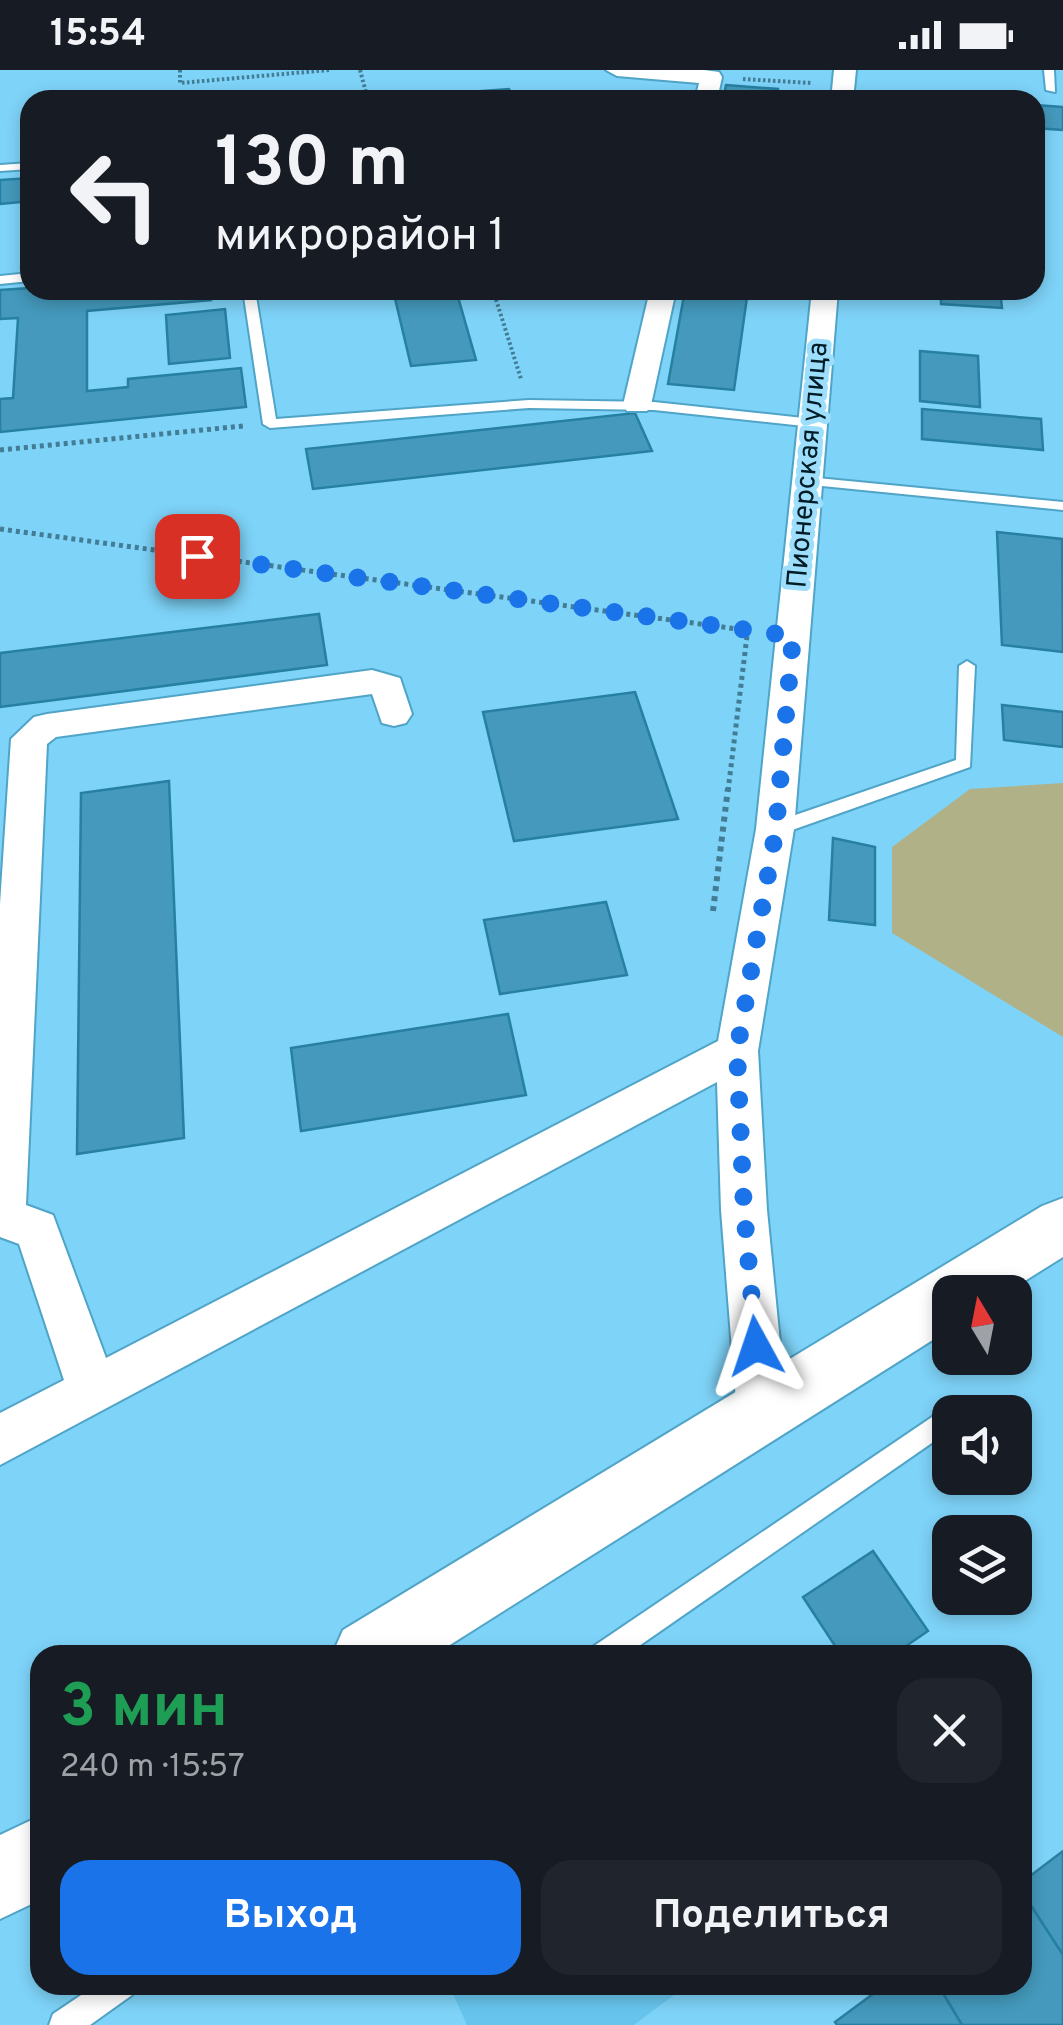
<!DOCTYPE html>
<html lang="ru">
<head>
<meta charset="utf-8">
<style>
	body { margin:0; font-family:Overpass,sans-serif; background:#20242c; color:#f1f3f6; height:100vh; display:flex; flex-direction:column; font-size:38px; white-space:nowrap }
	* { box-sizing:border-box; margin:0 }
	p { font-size:32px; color:#9ea1a6 }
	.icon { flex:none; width:55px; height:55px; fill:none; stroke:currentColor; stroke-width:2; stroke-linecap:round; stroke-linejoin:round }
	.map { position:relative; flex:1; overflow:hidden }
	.details { position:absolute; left:30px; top:1575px; width:1002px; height:350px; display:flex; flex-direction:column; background:#171b24; border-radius:30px; box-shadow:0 5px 15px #0003 }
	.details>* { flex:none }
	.banner { position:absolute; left:20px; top:20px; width:1025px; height:210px; border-radius:30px; box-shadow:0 5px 15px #0003; background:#171b24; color:#f1f3f6; overflow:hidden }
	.needle { width:65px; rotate:350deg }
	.buttons { position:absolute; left:932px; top:1205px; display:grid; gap:20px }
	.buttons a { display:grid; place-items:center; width:100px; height:100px; border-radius:20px; background:#171b24; box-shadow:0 5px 15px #0003; font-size:50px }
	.pin { position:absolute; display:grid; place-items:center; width:85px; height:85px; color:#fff; margin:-42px; border-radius:20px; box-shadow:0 5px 15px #0006 }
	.me { position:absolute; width:110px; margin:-55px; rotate:355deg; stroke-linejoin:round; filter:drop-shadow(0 0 8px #0008) }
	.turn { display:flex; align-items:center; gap:35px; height:210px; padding:0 30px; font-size:45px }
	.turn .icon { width:130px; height:130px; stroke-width:2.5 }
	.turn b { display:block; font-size:70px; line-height:85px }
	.round { display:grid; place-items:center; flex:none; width:105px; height:105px; border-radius:30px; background:#20242c }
	.overview { display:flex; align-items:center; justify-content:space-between; height:170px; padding:0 30px }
	h1 { font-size:60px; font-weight:700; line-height:75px; color:#1e9e55 }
	.action { display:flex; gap:20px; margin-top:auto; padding:20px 30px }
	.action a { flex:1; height:115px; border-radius:30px; background:#1a73e8; color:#fff; font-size:40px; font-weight:700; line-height:115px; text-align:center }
	.action a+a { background:#20242c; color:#f1f3f6 }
	.status { display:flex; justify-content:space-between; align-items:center; height:70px; padding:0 50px; background:#171b24; direction:ltr }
	.status svg { height:28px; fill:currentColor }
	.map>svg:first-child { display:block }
</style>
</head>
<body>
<div class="status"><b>15:54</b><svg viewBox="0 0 49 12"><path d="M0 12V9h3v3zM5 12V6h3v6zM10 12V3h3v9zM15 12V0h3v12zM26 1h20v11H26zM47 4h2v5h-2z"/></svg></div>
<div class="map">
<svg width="1063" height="1955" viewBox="0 0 1063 1955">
	<rect width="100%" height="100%" fill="#7ed3f8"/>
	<path fill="#67c5ed" d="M449,1915H687L634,1955H467Z"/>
	<path fill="#b1b188" d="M1063,713V967L892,863V777L970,719Z"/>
	<g fill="#4499bc" stroke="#2680a2" stroke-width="2.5">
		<path d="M726,15L778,19L776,30H723Z"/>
		<path d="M509,19L514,30H444L442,24Z"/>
		<path d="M1035,35L1063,37V60L1035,58Z"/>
		<path d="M30,108V131L0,134V110Z"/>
		<path d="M30,218L210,220L211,230L87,241V321L128,317V309L241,298L246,337L0,362V329L13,328L18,248L0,249V220Z"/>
		<path d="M393,220H456L476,290L411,296Z"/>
		<path d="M685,220H748L734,320L668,314Z"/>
		<path d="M941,220H1000L1002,238L941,234Z"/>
		<path d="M225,239L230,288L169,294L166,245Z"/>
		<path d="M920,281L978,286L980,337L920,331Z"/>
		<path d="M922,339L1041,349L1043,380L922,369Z"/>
		<path d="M635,343L652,381L313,419L306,379Z"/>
		<path d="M997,462L1062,469L1063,582L1002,575Z"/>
		<path d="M319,544L327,595L0,637V583Z"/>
		<path d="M635,622L678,749L514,771L483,642Z"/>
		<path d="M1002,635L1063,642V677L1004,670Z"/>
		<path d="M169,711L184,1068L77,1084L81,723Z"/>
		<path d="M833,768L875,777V855L829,850Z"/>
		<path d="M606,832L627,905L500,924L484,850Z"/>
		<path d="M508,944L526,1025L301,1061L291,978Z"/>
		<path d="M873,1481L928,1561L893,1585H841L803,1527Z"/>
		<path d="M1063,1781V1885L1022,1822V1812Z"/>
		<path d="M1022,1822L1063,1885V1955H962L938,1915H1022Z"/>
		<path d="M885,1915H938L962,1955H837L835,1952Z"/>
	</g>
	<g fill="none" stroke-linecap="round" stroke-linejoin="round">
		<g stroke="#4fa4c7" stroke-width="4">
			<g id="lane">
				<path d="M1044,0H1054L1055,22L1046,20Z"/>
				<path d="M30,93V99L0,101V95Z"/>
				<path d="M30,203V211L0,214V206Z"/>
				<path d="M243,220H255L276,349L529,330L654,332L813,349L820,353L813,357L654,340L529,338L270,358L263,354Z"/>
				<path d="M807,407L1063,432V440L802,414V408Z"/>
				<path d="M967,591L975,596L970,697L781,764H769L766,759L769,754L956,690L959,596Z"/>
				<path d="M941,1341L949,1345V1361L626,1585H590L594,1576Z"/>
				<path d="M96,1915H137L132,1925L90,1955H49L53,1944Z"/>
			</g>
		</g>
		<g stroke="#4fa4c7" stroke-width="4">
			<g id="street">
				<path d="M606,0H704L719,2L722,7L717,30H695L699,13L617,6Z"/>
				<path d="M834,0H856L853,30H831Z"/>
				<path d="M650,220H676L651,335L647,341H627L623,335Z"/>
				<path d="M812,220H838L794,759L758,981L767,1140L787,1344L780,1361L762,1369L744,1361L737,1344L721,1140L717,1012L0,1395V1343L64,1310L19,1174L0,1167V834L11,669L34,647L47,644L372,600L400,608L412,644L406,653L394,656L382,653L372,624L56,667L47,674L26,1135L53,1145L106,1288L718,971L756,759Z"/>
			</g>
		</g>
		<g stroke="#4fa4c7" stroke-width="4">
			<g id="secondary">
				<path d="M1063,1128V1187L1007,1222H950V1259L434,1585H332L343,1560L1042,1136Z"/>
				<path d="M40,1746V1830L0,1849V1765Z"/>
			</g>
		</g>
		<g stroke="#437c95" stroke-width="4" stroke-dasharray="2.5 2.5" stroke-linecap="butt">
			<path d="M180,0V13L329,0"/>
			<path d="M360,0L368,30"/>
			<path d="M743,9L811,13"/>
			<path d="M493,220L521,309"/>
		</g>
		<g stroke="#437c95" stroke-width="5" stroke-dasharray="4 4" stroke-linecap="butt">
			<path d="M0,380L243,356"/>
			<path d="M0,459L752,561"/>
			<path d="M728,721L747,566"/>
		</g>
		<path stroke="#437c95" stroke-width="6" stroke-dasharray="5 5" stroke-linecap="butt" d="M713,841L728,718"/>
		<use href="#lane" fill="#fff" fill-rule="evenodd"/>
		<use href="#street" fill="#fff" fill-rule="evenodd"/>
		<use href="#secondary" fill="#fff" fill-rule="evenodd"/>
	</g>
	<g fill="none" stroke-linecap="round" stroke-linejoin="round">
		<path stroke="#1a73e8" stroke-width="18" stroke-dasharray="0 32.4" d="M197,486L793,566L776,759L737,981L744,1140L756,1276"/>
	</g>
	<g text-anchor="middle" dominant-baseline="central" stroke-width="10" stroke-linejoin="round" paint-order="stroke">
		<g font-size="28" fill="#021c27" stroke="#9cdefb">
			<text transform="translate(809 395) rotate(-85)">Пионерская улица</text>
		</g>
	</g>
</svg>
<div class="buttons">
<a><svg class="needle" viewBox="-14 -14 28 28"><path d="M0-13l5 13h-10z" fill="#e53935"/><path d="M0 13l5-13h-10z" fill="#9ea1a6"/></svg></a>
<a><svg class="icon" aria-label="sound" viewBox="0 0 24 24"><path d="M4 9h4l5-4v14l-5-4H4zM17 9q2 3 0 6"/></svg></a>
<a><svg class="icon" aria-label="layers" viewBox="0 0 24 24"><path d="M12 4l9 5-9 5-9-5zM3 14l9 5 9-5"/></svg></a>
</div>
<div class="pin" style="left:197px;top:486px;background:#d93025"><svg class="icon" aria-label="arrive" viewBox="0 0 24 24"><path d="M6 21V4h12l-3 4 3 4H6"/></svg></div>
<svg class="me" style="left:756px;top:1276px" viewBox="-20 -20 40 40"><path d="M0-17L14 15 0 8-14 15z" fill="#1a73e8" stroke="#fff" stroke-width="4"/></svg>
<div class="banner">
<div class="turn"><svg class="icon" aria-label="left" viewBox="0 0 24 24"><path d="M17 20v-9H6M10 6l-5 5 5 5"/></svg><div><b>130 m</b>микрорайон 1</div></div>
</div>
<section class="details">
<div class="overview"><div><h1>3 мин</h1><p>240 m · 15:57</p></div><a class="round"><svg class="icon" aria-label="close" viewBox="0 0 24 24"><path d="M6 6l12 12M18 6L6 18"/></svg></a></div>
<div class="action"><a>Выход</a><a>Поделиться</a></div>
</section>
</div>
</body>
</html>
